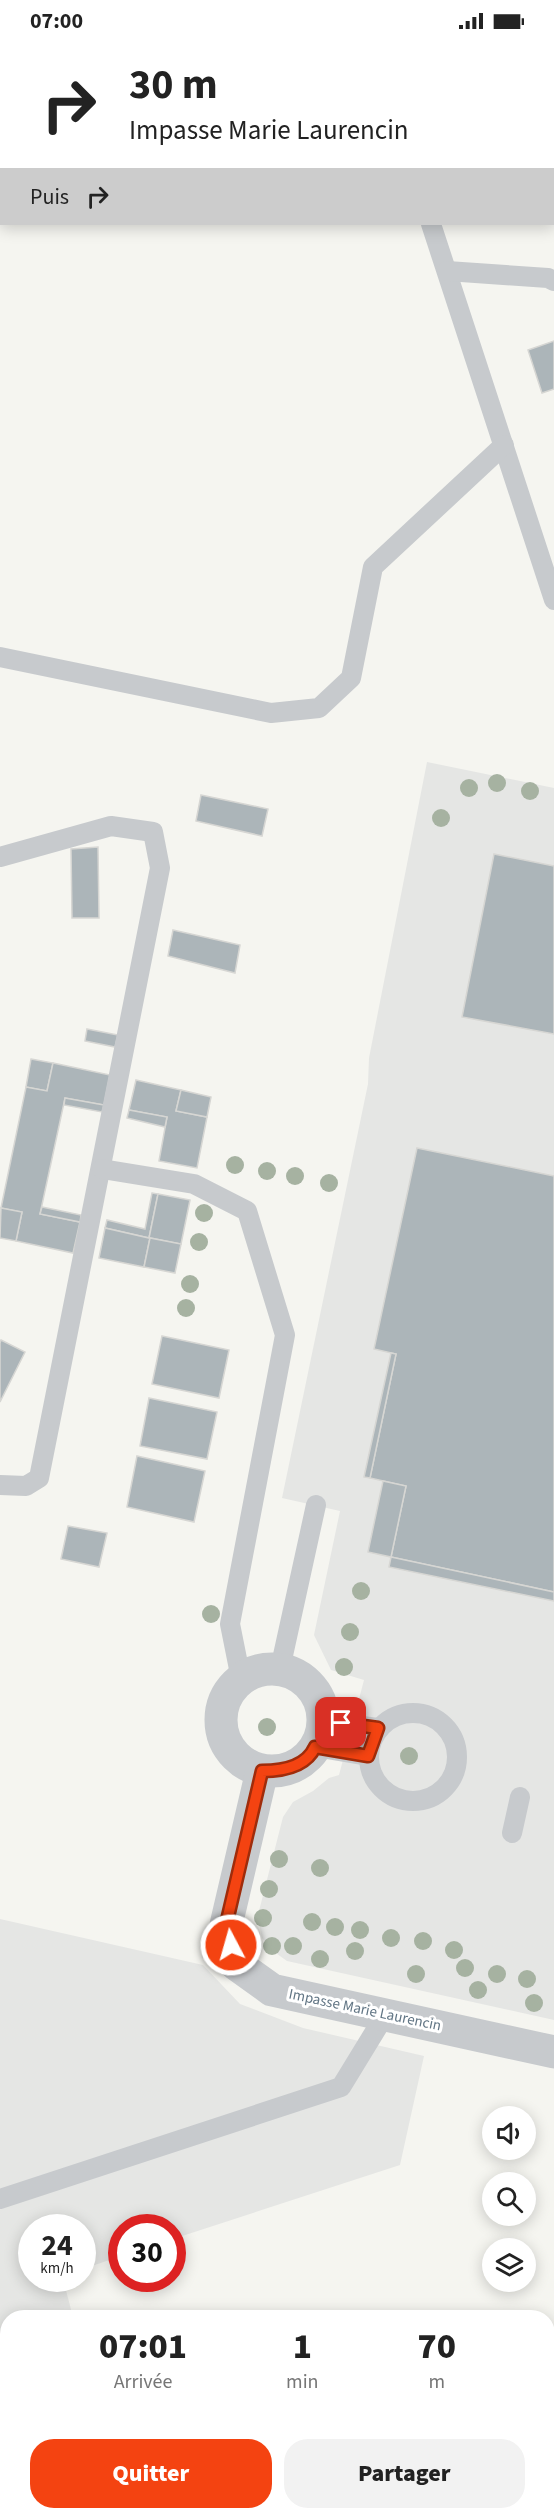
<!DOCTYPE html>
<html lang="fr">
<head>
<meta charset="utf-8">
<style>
	body { margin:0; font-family:"Source Sans 3",sans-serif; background:#f2f2f2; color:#222; height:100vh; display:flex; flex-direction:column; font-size:22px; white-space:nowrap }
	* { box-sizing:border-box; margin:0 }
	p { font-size:20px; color:#767676 }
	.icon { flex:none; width:33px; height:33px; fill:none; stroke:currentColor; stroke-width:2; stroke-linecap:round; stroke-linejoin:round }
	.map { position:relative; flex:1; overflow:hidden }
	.drawer { position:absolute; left:0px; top:2268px; width:555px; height:210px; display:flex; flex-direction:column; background:#fff; border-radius:24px 24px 0 0; box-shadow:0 3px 15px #0003 }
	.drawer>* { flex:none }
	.guide { position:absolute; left:0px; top:0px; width:555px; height:183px; box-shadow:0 3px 15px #0003; background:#fff; color:#222; overflow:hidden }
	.tools { position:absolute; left:482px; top:2064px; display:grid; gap:12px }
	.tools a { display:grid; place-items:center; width:54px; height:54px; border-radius:50%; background:#fff; box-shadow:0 3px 15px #0003; font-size:30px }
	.speed { position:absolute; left:18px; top:2172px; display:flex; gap:12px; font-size:30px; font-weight:700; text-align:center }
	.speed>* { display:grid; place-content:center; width:78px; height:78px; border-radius:50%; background:#fff; box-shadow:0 3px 15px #0003; line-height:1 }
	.speed small { font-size:15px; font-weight:400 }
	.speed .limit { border:9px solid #d22; background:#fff; color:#111 }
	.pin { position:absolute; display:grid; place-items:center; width:51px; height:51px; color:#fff; margin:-26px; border-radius:12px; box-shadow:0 3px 9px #0006 }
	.me { position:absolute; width:66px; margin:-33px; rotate:354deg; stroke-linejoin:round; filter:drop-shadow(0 0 4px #0008) }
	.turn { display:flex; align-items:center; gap:21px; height:126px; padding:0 30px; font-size:27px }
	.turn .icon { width:78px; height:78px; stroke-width:2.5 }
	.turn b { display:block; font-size:42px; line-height:51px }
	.then { display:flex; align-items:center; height:57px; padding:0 30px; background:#0003; gap:12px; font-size:22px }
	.eta { display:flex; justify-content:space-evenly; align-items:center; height:102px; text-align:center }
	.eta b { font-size:36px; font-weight:800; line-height:42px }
	.button { display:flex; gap:12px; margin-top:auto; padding:12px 30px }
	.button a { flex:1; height:69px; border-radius:24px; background:#f44311; color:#fff; font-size:24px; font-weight:800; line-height:69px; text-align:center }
	.button a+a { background:#f2f2f2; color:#222 }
	.status { display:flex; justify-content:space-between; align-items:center; height:42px; padding:0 30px; background:#fff; direction:ltr }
	.status svg { height:16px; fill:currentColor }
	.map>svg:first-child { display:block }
</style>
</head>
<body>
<div class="status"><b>07:00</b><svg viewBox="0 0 49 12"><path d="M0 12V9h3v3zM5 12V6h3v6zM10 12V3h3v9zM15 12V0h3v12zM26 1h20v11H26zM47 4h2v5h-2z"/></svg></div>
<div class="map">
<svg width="554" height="2478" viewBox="0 0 554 2478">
	<rect width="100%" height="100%" fill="#f5f5f0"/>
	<g fill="#e5e6e4">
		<path d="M427,720L554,746V1978L287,1919L273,1909L262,1896L259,1882V1869L283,1775L293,1760L313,1749L329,1736L339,1733L364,1638L331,1628L314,1593L340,1469L282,1456L368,1042L369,1016Z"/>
		<path d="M0,1877L203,1923L240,1962L303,1986L424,2014L400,2123L173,2197L172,2186H122L121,2214L83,2227L82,2186H32V2236L63,2237L73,2275L8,2276V2470L102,2471L103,2478H0Z"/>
	</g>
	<path fill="#d5ddd1" d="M554,2387V2478H522L515,2471L548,2470V2388Z"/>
	<path fill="#bdc9ce" d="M1,4L2,156L0,157V5Z"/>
	<g fill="#acb5b9" stroke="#d6d6d3" stroke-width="1.5">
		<path d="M554,299V347L542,351L528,308Z"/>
		<path d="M201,753L268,767L262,794L196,779Z"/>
		<path d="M98,805L99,876H72L71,807Z"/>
		<path d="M494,812L554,824V992L462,975Z"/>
		<path d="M173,888L240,903L235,931L168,914Z"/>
		<path d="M87,987L118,993L115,1005L85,999Z"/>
		<path d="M31,1017L53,1021L47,1049L26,1045Z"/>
		<path d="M53,1021L110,1033L104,1063L65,1056L40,1172L80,1180L73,1211L16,1199L22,1170L1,1166L26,1045L47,1049Z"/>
		<path d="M136,1038L181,1048L176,1069L207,1075L197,1126L159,1119L167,1075L129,1068Z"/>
		<path d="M181,1048L211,1055L207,1075L176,1069Z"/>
		<path d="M65,1056L104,1063L102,1070L64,1063Z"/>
		<path d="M129,1068L167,1075L165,1085L127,1076Z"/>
		<path d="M417,1106L554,1134V1550L391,1515L406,1444L370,1436L396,1312L374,1307Z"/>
		<path d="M152,1151L158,1152L149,1196L105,1186L107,1178L145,1187Z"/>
		<path d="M158,1152L190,1158L181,1202L150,1196L144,1225L99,1216L105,1186L149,1196Z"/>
		<path d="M42,1165L81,1173L80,1180L40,1172Z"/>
		<path d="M1,1166L22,1170L16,1199L0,1196Z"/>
		<path d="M150,1196L181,1202L175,1231L144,1225Z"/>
		<path d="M162,1294L229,1308L219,1356L152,1342Z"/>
		<path d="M1,1298L25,1310L0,1360V1301Z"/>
		<path d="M391,1311L396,1312L370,1436L364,1435Z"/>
		<path d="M149,1356L217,1370L207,1417L140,1404Z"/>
		<path d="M137,1414L205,1429L194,1480L127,1465Z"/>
		<path d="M383,1439L406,1444L391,1515L368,1510Z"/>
		<path d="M68,1484L107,1491L99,1525L61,1517Z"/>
		<path d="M391,1515L554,1550V1559L389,1525Z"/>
		<path d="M0,2338L8,2361V2467L0,2469Z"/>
	</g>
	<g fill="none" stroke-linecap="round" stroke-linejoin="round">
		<g stroke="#b6bcc0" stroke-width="36">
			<g id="secondary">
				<path d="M548,2357L554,2356"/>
				<path d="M476,2470L480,2478"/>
				<path d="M411,2478L422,2470"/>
			</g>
		</g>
		<g stroke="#c7cacd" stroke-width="20">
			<path d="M356,2V0"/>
			<path d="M431,182L554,558"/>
			<path d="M447,229L548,236L554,239"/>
			<path d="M0,615L271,671L319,666L351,636L373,525L504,403"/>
			<path d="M0,815L111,784L153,790L160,826L39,1436L26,1444L0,1443"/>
			<path d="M102,1127L194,1142L247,1169L285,1293L230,1582L241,1637"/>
			<path d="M280,1627L316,1463"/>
			<circle cx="413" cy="1715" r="44"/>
			<path d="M322,1679L378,1686"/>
			<path d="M315,1705L368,1714"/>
			<path d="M512,1791L520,1755"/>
			<path d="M0,2157L341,2045L385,1973"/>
		</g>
		<g stroke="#c7cacd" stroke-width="33">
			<circle cx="272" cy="1678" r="51"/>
			<path d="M262,1729L226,1883L236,1922L272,1948L554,2010"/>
		</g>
		<use href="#secondary" stroke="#fff" stroke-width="33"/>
	</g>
	<g fill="#a6b2a1">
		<circle cx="497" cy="741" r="9"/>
		<circle cx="469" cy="746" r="9"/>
		<circle cx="530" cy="749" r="9"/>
		<circle cx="441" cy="776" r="9"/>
		<circle cx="235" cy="1123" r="9"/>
		<circle cx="267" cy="1129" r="9"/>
		<circle cx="295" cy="1134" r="9"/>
		<circle cx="329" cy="1141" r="9"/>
		<circle cx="204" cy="1171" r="9"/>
		<circle cx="199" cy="1200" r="9"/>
		<circle cx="190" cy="1242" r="9"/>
		<circle cx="186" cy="1266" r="9"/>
		<circle cx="361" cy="1549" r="9"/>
		<circle cx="211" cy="1572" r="9"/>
		<circle cx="350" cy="1590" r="9"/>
		<circle cx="344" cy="1625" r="9"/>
		<circle cx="267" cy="1685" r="9"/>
		<circle cx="409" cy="1714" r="9"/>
		<circle cx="279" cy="1817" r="9"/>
		<circle cx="320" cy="1826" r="9"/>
		<circle cx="269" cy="1847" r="9"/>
		<circle cx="263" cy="1876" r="9"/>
		<circle cx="312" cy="1880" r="9"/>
		<circle cx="335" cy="1885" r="9"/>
		<circle cx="360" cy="1888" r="9"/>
		<circle cx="391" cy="1896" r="9"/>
		<circle cx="423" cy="1899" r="9"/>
		<circle cx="272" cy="1904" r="9"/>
		<circle cx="293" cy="1904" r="9"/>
		<circle cx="454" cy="1908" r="9"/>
		<circle cx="355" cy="1909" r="9"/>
		<circle cx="320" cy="1917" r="9"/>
		<circle cx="465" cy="1926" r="9"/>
		<circle cx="416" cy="1932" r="9"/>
		<circle cx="497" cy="1932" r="9"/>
		<circle cx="527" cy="1937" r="9"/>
		<circle cx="478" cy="1948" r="9"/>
		<circle cx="534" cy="1961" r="9"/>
	</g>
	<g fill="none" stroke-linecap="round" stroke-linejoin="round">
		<g stroke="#9f2c0b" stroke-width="15">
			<path id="route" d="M231,1903L226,1883L262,1729C282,1729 306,1725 315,1705L368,1714L378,1686L341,1681"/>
		</g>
		<use href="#route" stroke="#f44311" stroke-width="10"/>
	</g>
	<g text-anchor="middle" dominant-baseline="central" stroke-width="6" stroke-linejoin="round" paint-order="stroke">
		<g font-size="15" fill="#617584" stroke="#fff">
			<text transform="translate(365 1968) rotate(12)">Impasse Marie Laurencin</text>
		</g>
	</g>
</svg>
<div class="tools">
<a><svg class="icon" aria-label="sound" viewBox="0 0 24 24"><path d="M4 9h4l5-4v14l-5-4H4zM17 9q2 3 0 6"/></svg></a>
<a><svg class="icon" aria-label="search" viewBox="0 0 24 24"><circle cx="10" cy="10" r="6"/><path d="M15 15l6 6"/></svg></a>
<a><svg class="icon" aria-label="layers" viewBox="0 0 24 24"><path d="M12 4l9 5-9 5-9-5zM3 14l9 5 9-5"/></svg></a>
</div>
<div class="speed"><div>24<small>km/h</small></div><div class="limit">30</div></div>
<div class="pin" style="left:341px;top:1681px;background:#d93025"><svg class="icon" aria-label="arrive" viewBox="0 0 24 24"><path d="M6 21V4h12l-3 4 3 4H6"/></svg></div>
<svg class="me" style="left:231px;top:1903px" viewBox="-20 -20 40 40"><circle r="17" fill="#f44311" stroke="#fff" stroke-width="3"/><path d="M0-11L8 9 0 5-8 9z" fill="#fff"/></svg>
<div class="guide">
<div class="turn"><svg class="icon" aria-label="right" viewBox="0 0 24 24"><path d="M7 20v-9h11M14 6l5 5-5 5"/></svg><div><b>30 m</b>Impasse Marie Laurencin</div></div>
<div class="then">Puis<svg class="icon" aria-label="right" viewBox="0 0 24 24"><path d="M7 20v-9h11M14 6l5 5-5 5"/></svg></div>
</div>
<section class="drawer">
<div class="eta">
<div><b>07:01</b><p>Arrivée</p></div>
<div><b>1</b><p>min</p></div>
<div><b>70</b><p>m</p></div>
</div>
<div class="button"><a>Quitter</a><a>Partager</a></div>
</section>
</div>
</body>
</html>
